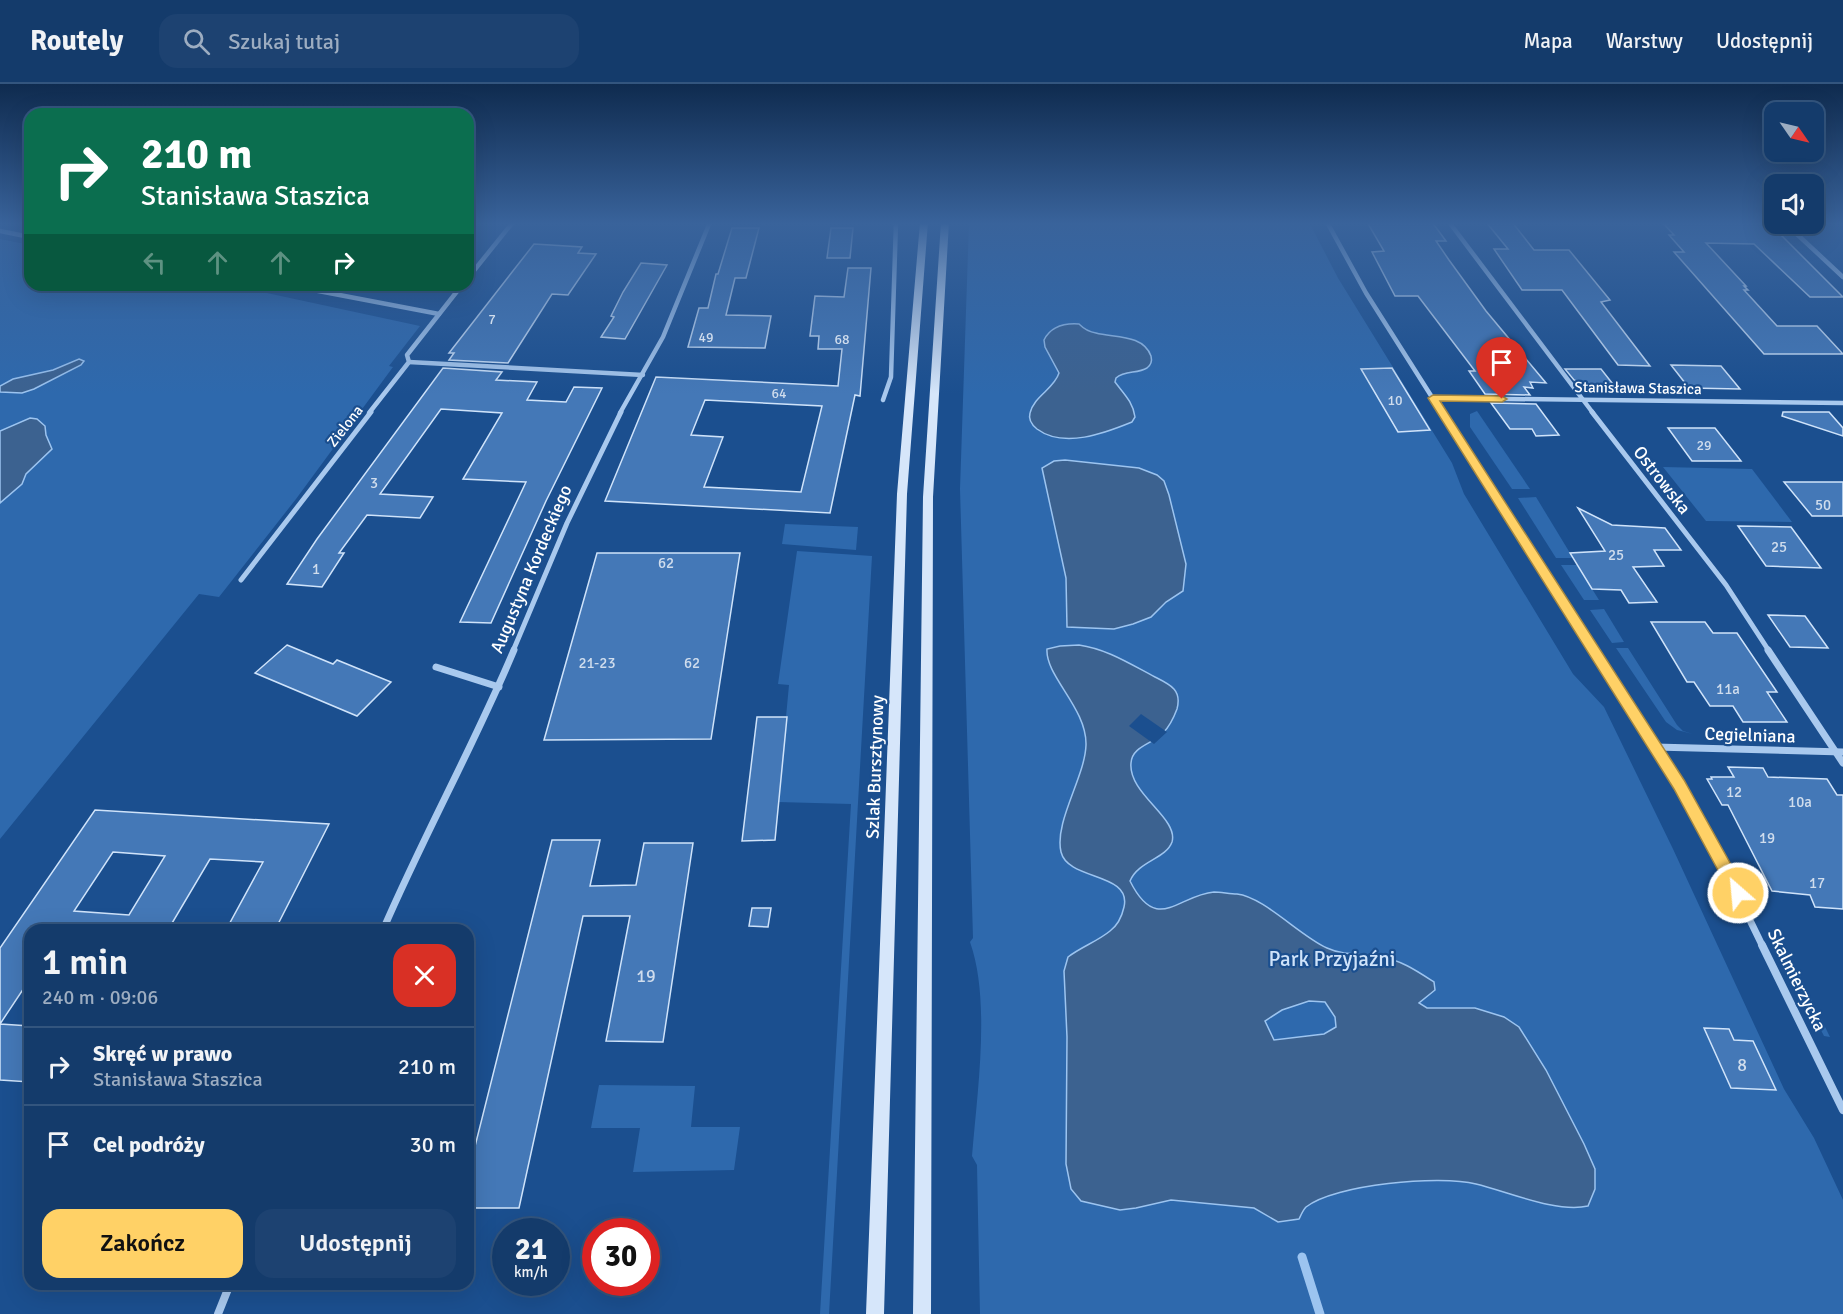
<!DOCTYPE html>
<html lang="pl">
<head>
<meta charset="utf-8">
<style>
	body { margin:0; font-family:Signika,sans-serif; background:#1d4271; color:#f1f3f6; height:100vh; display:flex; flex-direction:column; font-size:22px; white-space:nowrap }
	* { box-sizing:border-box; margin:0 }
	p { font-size:20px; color:#9dadc1 }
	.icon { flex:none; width:33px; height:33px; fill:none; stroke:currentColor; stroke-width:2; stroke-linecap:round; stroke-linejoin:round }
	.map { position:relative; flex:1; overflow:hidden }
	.side { position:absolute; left:24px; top:840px; width:450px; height:366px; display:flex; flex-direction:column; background:#143b6b; border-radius:18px; box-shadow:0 6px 24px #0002,0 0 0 2px #33557e }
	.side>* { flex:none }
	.guide { position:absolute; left:24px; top:24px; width:450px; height:183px; border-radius:18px; box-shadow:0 6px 24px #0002,0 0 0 2px #33557e; background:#0b6e4f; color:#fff; overflow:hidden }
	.needle { width:39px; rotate:124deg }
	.buttons { position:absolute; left:1764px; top:18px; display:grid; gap:12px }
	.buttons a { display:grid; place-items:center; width:60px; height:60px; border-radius:12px; background:#143b6b; box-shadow:0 6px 24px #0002,0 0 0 2px #33557e; font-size:30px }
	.speed { position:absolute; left:492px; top:1134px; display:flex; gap:12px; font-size:30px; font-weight:700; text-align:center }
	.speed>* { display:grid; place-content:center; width:78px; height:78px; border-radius:50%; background:#143b6b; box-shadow:0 6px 24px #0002,0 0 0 2px #33557e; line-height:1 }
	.speed small { font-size:15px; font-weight:400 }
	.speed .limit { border:9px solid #d22; background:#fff; color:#111 }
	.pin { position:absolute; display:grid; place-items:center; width:51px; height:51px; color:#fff; margin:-62px -26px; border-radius:50% 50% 50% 0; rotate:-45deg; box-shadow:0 0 6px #0007 }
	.pin .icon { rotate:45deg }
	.me { position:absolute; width:66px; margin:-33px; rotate:333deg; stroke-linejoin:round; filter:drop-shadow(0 0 4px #0008) }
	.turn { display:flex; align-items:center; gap:21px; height:126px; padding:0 18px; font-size:27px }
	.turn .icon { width:78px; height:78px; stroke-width:2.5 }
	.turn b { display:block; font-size:42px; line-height:51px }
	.lanes { display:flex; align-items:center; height:57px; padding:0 18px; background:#0003; justify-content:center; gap:30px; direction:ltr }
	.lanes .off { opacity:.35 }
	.round { display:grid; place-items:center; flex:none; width:63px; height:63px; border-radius:18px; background:#1d4271 }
	.head { display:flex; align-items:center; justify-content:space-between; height:102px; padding:0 18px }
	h1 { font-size:36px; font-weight:600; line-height:45px }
	.action { display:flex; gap:12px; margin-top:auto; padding:12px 18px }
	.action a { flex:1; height:69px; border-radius:18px; background:#ffd166; color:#111; font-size:24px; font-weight:600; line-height:69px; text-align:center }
	.action a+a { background:#1d4271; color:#f1f3f6 }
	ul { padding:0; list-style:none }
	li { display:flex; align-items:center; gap:18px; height:78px; padding:0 18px; border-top:2px solid #33557e }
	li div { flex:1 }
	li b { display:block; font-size:22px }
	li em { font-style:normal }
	header { display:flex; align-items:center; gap:36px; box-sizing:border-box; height:84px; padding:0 30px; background:#143b6b; border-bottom:2px solid #33557e }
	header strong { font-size:28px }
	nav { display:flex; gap:33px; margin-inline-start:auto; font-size:21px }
	.search { width:420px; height:54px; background:#1d4271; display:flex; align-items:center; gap:15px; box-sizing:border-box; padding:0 21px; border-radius:18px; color:#9dadc1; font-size:22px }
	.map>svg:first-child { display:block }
</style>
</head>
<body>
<header>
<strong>Routely</strong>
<div class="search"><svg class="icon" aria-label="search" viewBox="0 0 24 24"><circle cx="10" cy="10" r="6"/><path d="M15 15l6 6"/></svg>Szukaj tutaj</div>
<nav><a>Mapa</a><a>Warstwy</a><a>Udostępnij</a></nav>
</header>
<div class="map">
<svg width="1843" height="1230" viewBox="0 0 1843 1230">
	<rect width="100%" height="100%" fill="#1b4f8f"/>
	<g fill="#2e69ad">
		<path d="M969,138H1309L1338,194L1452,379L1464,410L1573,590L1604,623L1673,765L1784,1005L1814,1054L1843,1116V1230H980L977,1081L972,1072C977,1009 991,917 970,858L973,854L960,405Z"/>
		<path d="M0,155L30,161V201H230L420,242L389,282L393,283L296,415L219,513L199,510L0,755Z"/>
		<path d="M1477,327L1530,405H1512L1470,343V330Z"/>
		<path d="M1663,383L1752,385L1792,438L1706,437Z"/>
		<path d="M1536,413L1573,474H1556L1518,414Z"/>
		<path d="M785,440L858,443L856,466L782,460Z"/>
		<path d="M797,467L872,472L829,1230H820L851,720L778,718L789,601L778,600Z"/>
		<path d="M1561,481H1577L1599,516H1584Z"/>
		<path d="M1604,525L1624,558L1612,559L1590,526Z"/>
		<path d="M1616,564H1628L1677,641L1683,647L1693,650L1677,646L1666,638Z"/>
		<path d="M1787,880H1794L1830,953L1824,952Z"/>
		<path d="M599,1001L695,1002L691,1043H740L734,1086L633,1088L640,1044H591Z"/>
	</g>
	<g fill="#3c6290" stroke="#9cc4f0" stroke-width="1.5" fill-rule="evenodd">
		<path d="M1079,240C1084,245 1089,248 1096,249C1114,254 1143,250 1151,272C1152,276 1151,281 1147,284C1137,290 1125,286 1116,294L1115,298C1124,310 1133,318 1135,333L1132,338C1105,349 1064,365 1037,345C1032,341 1028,336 1030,329C1034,312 1054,305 1059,289L1045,263L1044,256C1051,242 1065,239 1079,240Z"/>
		<path d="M79,275L84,277L81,281L34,305L22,309L0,308V302L13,295L53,286Z"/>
		<path d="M30,334L37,335L45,342L46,351L52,365L26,390L22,400L0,419V347Z"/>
		<path d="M1065,376L1139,384L1157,391L1164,397L1169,411L1186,480L1183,507L1166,518L1151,533L1133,540L1114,545L1067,543L1066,494L1042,384L1054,377Z"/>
		<path d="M1079,561C1107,565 1130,580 1155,593C1171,601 1182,606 1177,625C1174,633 1169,643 1163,649C1153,660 1132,662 1131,679C1128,710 1179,734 1172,758C1166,775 1138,777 1130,797C1157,851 1178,811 1214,808C1221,808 1230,810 1237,810C1264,813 1300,852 1327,864C1344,872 1362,869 1381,873C1401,876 1417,887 1434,898L1435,906L1419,919L1427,924H1475L1504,933L1519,943L1546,986L1584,1060L1595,1085V1105L1588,1122C1556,1129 1509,1108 1476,1100C1440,1091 1335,1100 1306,1123C1303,1126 1301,1131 1299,1135L1278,1138L1254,1124L1171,1116L1136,1124L1120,1126L1081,1117L1071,1105L1066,1080L1067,953L1064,887L1068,873C1081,863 1098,857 1110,847C1118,841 1122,832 1124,823C1132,788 1068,797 1061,768C1054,738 1085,693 1086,661C1087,624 1045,592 1047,565L1060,562ZM1309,917L1325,918L1335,933L1336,943L1324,950L1274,956L1265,937L1282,926Z"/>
	</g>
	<path fill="#1b4f8f" d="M1141,630L1167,648L1154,660L1129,642Z"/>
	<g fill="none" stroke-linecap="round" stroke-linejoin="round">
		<path stroke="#9cc4f0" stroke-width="9" d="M1302,1173L1320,1230"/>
	</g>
	<g fill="#4478b7" stroke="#cfe3fa" stroke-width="1.5" fill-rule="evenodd">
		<path d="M1367,138H1432L1446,157H1436L1449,176L1486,227L1546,299L1530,298L1533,304L1524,303L1530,311L1485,310L1469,287H1475L1418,212H1395L1372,168L1384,167Z"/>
		<path d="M1486,138H1512L1534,166H1569L1610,216L1601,218L1650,282L1618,281L1562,206H1522L1494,165H1508Z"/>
		<path d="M1662,138H1768L1843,213H1810L1754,160L1706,159L1746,202H1744L1748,206H1744L1777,242H1817L1843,270H1764L1674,168H1684L1669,151H1674Z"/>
		<path d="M732,144H759L746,194H735L726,231L771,232L765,264L688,263L699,224H708L716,190H718Z"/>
		<path d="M831,144H853L850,174H827Z"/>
		<path d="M534,160L582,163L578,169L596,170L568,211L552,210L508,279L449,276L454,269H449Z"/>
		<path d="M641,179L667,181L625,255L601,253L614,233L611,232L623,208Z"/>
		<path d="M848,184H871L860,312L855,311L830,429L605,417L656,293L838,302L842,265H818L819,252H810L815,212L844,213ZM705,316L822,322L801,408L704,403L723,353L691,351Z"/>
		<path d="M1671,281L1721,282L1740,305L1689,304Z"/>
		<path d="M443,284L502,288L496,296L537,298L527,316L566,318L574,303L602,304L546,417L491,539L460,538L526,398L463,395L502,329L441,325L380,410L433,413L420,434L367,431L339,469H344L322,503L287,500L317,455Z"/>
		<path d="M1392,284L1430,346L1398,348L1361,285Z"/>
		<path d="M1565,285H1601L1616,304H1592L1574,296Z"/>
		<path d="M1491,319L1536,320L1559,351L1536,352L1532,345H1510Z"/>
		<path d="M1783,328H1829L1843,344V352L1782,332Z"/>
		<path d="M1668,344H1715L1741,377H1692Z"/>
		<path d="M1784,398H1843V432H1812Z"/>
		<path d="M1578,424L1612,441L1665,444L1681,466H1654L1664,482L1633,483L1657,518L1629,519L1621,506L1592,505L1570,469L1605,467Z"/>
		<path d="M1738,442L1791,443L1821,484L1766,482Z"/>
		<path d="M597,469H740L711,655L544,656Z"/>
		<path d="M1768,531L1805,532L1828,564L1790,563Z"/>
		<path d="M1651,538H1705L1713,549H1737L1777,608H1767L1787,638H1743L1733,622H1710L1694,598H1687Z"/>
		<path d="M287,561L333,580L337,576L391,598L357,632L255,589Z"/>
		<path d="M757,633H787L775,756L742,757Z"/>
		<path d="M1728,683L1763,684L1768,693L1827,695L1837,711H1843V825L1815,823L1810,811L1772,807L1728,721H1722L1707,695H1712L1711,693H1734Z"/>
		<path d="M95,726L329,740L275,846H226L263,778L210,775L168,846H30V895L0,940L30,942V998L0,996V864ZM113,768L165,772L129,831L74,827Z"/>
		<path d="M552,756H600L590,802L636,801L644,759H693L663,958L606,957L630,832H583L519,1124H468V1090Z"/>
		<path d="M752,824H771L768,843L749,842Z"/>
		<path d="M1704,944L1729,945L1734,956L1753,957L1776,1006L1731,1004Z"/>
	</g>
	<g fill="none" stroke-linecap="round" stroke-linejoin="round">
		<g stroke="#a9c9ee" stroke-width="4.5">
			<path d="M1327,138L1366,209L1442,329"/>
			<path d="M1449,138L1593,329"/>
			<path d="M1786,140L1843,193"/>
			<path d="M0,147L30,153"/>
			<path d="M468,194L513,138"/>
			<path d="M287,201L439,230"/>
			<path d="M409,278L643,291"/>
			<path d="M1433,314L1843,319"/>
			<path d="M883,316L891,293L896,138"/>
			<path d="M369,329L409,278L407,271L462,201"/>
			<path d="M620,329L663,253L710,138"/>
		</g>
		<g stroke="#a9c9ee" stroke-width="5">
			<path d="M1441,328L1593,567"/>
			<path d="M1592,328L1726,501L1769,567"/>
			<path d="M241,496L371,328"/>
			<path d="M513,567L567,439L621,328"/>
		</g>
		<g stroke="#a9c9ee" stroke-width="7">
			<path d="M1592,566L1705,744L1763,863"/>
			<path d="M1768,566L1843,679"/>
			<path d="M436,583L499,603"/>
			<path d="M1655,663L1843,668"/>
			<path d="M383,846C424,751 474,661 514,566"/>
		</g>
		<g stroke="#a9c9ee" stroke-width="8">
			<path d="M1762,861L1843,1026"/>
			<path d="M218,1230L230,1200"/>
		</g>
		<g fill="#d6e6fa" fill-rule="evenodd">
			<path d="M920,138H928L907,410L884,1230H866L897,410Z"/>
			<path d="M941,138H949L933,413L931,1230H913L923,413Z"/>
		</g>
	</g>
	<linearGradient id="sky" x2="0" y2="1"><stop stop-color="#0f2b4f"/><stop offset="0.45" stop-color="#39639b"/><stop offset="1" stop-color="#39639b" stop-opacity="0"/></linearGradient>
	<rect width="1843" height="310" fill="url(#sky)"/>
	<path fill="#ffd166" stroke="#a68842" stroke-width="1.5" d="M1433,311L1502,312L1507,315L1502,318L1440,317L1684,696L1744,804L1746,809L1744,814L1738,816L1733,814L1674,705L1428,314Z"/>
	<g text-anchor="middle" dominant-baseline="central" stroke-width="4.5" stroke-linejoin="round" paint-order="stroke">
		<g font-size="14" fill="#d0dded">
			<text x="492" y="235">7</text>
			<text x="706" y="253">49</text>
			<text x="842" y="255">68</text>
			<text x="779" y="309">64</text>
			<text x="1395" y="316">10</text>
			<text x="1704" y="361">29</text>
		</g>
		<g font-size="15" fill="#fff" stroke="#1b4f8f">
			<text transform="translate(1638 304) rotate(1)">Stanisława Staszica</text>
			<text transform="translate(345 342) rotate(-52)">Zielona</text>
		</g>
		<g font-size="15" fill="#d0dded">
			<text x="374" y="399">3</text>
			<text x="1823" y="421">50</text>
			<text x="1779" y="463">25</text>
			<text x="1616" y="471">25</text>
			<text x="666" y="479">62</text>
			<text x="316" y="485">1</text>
			<text x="597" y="579">21-23</text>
			<text x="692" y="579">62</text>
			<text x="1728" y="605">11a</text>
			<text x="1734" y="708">12</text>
			<text x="1800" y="718">10a</text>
			<text x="1767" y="754">19</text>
			<text x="1817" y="799">17</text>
		</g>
		<g font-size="18" fill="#fff" stroke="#1b4f8f">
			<text transform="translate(1662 396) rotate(52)">Ostrowska</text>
			<text transform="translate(531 485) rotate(-67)">Augustyna Kordeckiego</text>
			<text transform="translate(1750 651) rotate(2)">Cegielniana</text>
			<text transform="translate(875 683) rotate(-88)">Szlak Bursztynowy</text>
			<text transform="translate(1797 896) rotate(64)">Skalmierzycka</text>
		</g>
		<g font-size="18" fill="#d0dded">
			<text x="646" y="892">19</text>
			<text x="1742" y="981">8</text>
		</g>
		<g font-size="21" fill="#cfe3fa" stroke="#1b4f8f">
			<text x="1332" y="875">Park Przyjaźni</text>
		</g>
	</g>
</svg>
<div class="buttons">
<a><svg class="needle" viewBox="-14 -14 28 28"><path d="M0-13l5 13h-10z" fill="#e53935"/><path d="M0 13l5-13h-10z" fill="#9dadc1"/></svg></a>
<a><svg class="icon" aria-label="sound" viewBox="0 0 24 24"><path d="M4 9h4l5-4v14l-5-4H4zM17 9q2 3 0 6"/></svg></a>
</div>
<div class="speed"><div>21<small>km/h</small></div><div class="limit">30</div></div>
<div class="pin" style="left:1502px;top:315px;background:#d93025"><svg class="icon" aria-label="arrive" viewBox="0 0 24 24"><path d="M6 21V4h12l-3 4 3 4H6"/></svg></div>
<svg class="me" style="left:1738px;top:809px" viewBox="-20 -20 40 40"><circle r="17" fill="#ffd166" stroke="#fff" stroke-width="3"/><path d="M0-11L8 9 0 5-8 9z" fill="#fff"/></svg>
<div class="guide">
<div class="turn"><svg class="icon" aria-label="right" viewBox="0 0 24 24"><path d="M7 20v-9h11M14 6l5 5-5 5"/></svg><div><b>210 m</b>Stanisława Staszica</div></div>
<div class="lanes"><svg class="icon off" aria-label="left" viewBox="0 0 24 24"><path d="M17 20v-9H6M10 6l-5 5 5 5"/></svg><svg class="icon off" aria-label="ahead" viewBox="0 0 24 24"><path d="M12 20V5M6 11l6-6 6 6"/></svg><svg class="icon off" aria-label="ahead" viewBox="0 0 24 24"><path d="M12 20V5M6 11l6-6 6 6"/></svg><svg class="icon" aria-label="right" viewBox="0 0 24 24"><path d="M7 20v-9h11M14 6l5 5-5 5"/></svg></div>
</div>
<section class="side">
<div class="head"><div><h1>1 min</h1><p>240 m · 09:06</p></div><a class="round" style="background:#d93025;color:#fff"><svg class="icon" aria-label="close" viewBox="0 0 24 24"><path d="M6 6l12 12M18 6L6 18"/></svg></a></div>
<ul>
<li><svg class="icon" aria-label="right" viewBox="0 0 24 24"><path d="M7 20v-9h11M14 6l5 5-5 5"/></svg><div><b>Skręć w prawo</b><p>Stanisława Staszica</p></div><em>210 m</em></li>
<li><svg class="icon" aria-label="arrive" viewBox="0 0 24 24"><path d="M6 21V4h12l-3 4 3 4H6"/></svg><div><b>Cel podróży</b></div><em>30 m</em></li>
</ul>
<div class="action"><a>Zakończ</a><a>Udostępnij</a></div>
</section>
</div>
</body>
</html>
